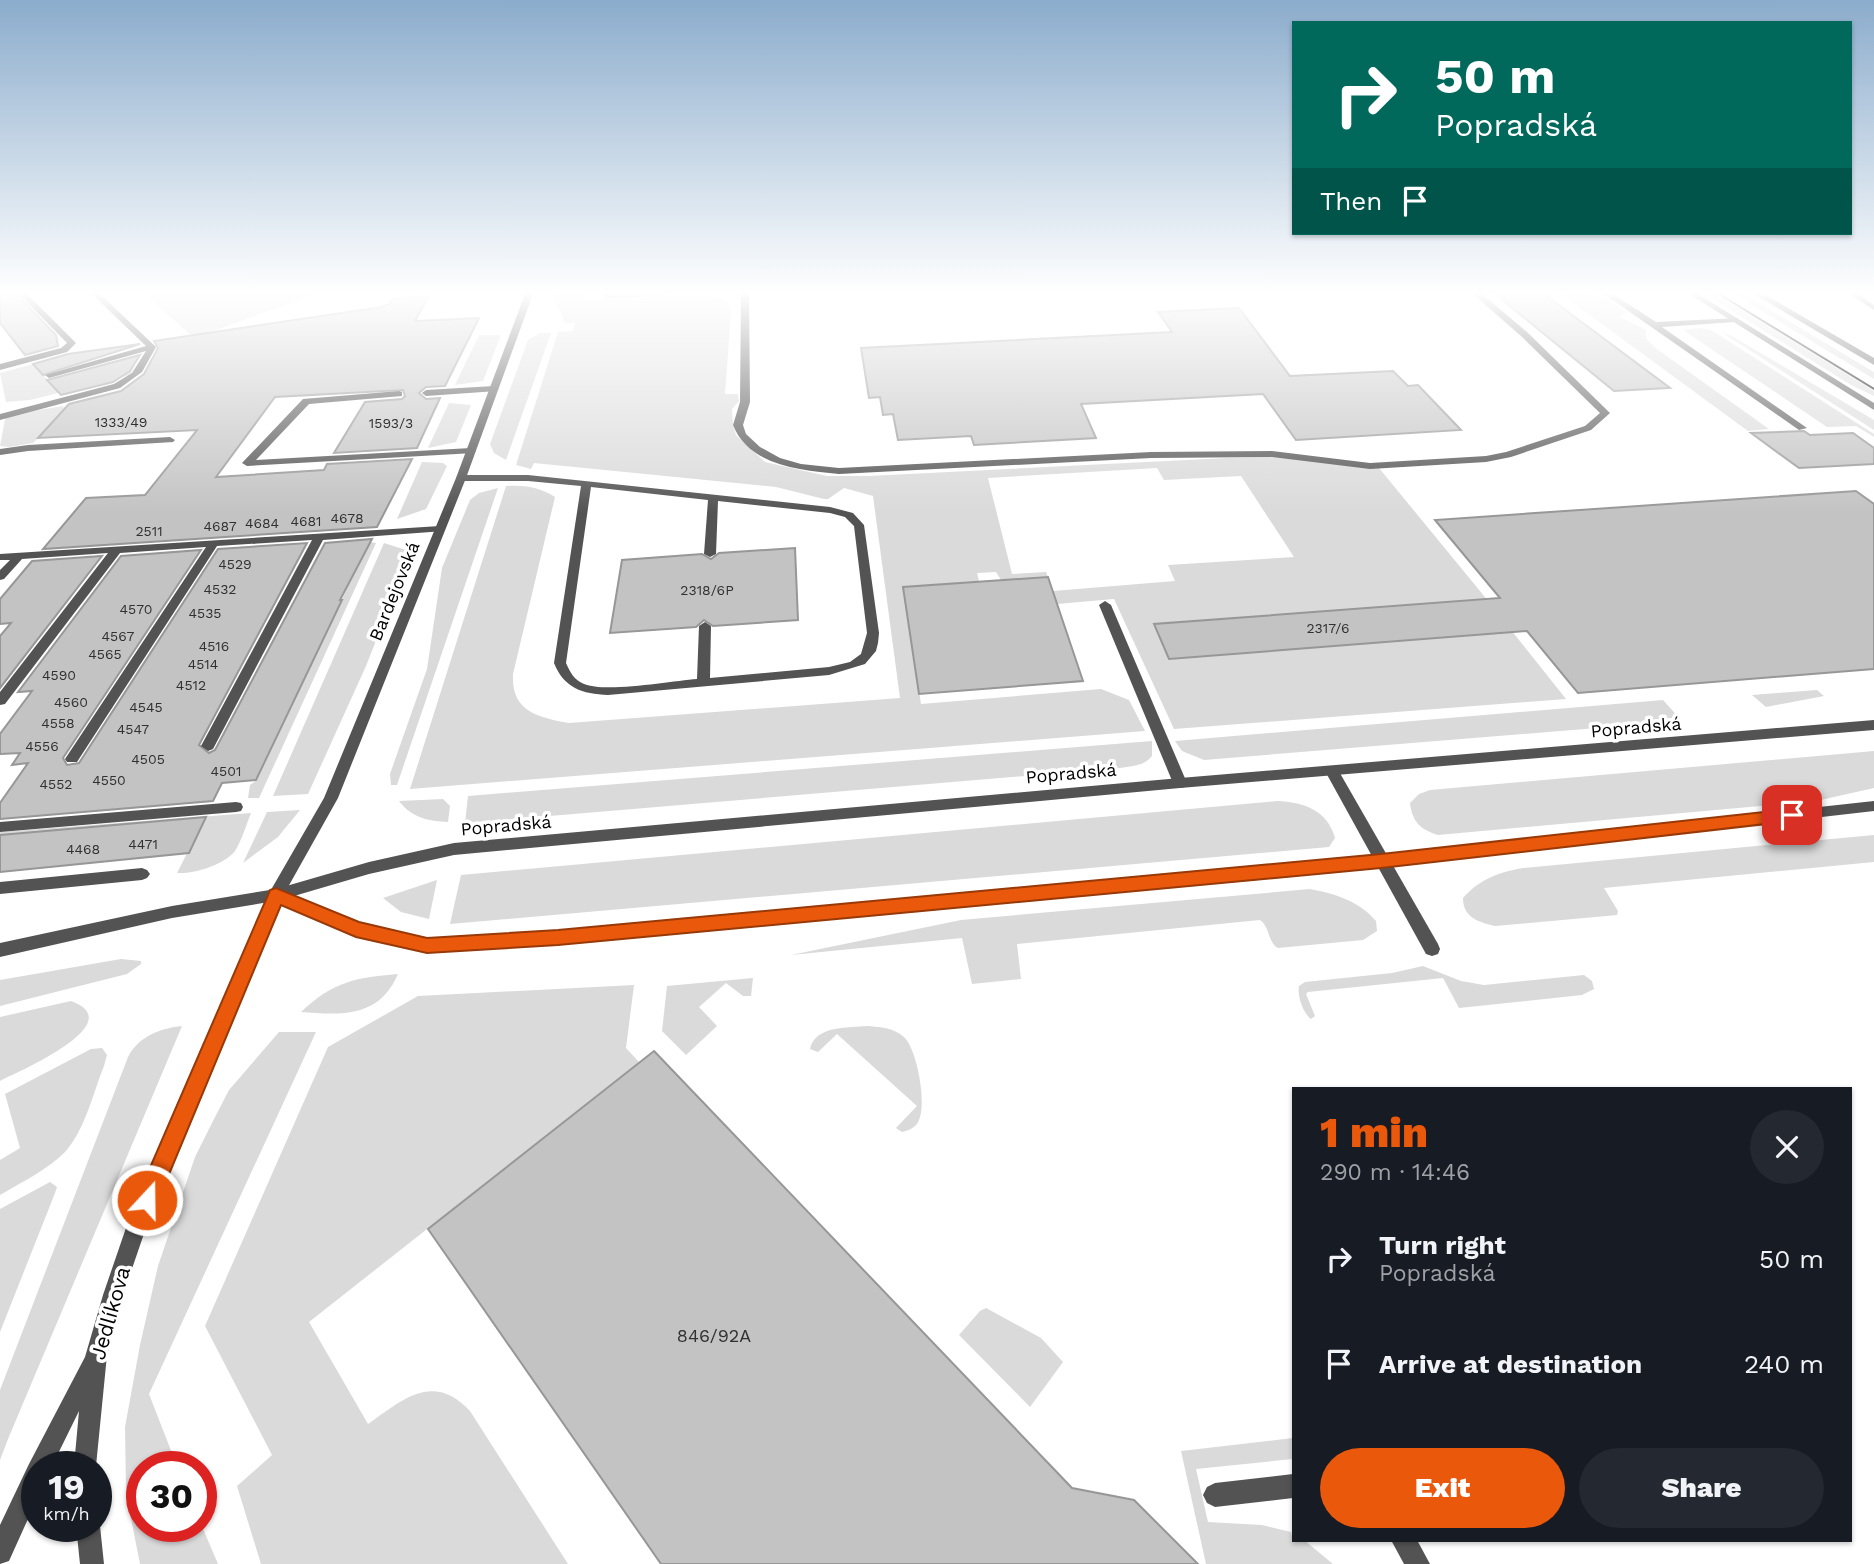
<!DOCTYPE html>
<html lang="en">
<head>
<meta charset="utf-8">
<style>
	body { margin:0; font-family:"Work Sans",sans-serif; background:#242831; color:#f1f3f6; height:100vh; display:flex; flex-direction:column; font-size:26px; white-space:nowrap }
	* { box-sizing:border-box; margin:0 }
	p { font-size:23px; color:#9ea1a6 }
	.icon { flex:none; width:38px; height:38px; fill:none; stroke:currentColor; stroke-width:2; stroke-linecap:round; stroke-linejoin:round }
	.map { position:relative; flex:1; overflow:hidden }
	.sheet { position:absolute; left:1292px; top:1087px; width:560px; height:455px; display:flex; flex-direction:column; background:#171b24; border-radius:0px; box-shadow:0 2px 5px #0004 }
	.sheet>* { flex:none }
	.guide { position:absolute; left:1292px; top:21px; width:560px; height:214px; border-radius:0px; box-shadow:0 2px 5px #0004; background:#00695c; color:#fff; overflow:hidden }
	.speed { position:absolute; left:21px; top:1451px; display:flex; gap:14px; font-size:35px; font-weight:700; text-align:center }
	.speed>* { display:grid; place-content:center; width:91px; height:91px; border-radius:50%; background:#171b24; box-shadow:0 2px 5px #0004; line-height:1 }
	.speed small { font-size:18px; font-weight:400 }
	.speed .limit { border:10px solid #d22; background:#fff; color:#111 }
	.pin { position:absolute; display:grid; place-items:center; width:60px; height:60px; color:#fff; margin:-30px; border-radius:14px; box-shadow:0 4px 10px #0006 }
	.me { position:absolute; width:77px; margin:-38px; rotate:21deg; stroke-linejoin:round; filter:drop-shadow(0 0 5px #0008) }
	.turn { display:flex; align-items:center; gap:24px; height:147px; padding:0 28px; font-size:32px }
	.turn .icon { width:91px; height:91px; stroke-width:2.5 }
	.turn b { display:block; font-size:49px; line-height:60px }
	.then { display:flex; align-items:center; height:66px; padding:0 28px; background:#0003; gap:14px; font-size:26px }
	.round { display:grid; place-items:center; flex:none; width:74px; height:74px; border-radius:37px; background:#242831 }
	.headline { display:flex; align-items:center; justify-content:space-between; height:119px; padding:0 28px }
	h1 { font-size:42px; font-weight:800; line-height:52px; color:#ea580c }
	.cta { display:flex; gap:14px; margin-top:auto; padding:14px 28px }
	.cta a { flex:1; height:80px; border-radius:42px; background:#ea580c; color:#fff; font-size:28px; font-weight:800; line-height:80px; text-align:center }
	.cta a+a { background:#242831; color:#f1f3f6 }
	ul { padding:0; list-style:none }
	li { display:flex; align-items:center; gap:21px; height:105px; padding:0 28px }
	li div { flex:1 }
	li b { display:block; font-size:26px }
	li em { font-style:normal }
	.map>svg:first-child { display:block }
</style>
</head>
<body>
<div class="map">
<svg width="1874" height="1564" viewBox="0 0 1874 1564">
	<rect width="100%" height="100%" fill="#fff"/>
	<g fill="#dadada">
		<path d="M145,294H316L194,338Z"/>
		<path d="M553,294H584L583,300L705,295L724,300L730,306L731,313L725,394H738L739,401L732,409L733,425L736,435L765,462L827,476H869L1227,458L1277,457L1379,468L1498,613L1488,614L1476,600L1155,624L1168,658L1502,633L1503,620L1566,699L1174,729L1114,599L1057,604L1053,591L1175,581L1168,565L1294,557L1241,476L1164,480L1157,468L988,478L1012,574L1046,572L1048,577L1001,580L996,572L977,573L979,581L903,587L921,704L1101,689L1129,700L1145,731L410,789L506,486C524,485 540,487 555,497L513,674C511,711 537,717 569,723L900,698L873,496L844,488L828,499H824L776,487L534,463L531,469L516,465L558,332L573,331L575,323H564C564,311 551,303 553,294Z"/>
		<path d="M1561,294C1596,294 1598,293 1627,312L1620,317L1646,330V338L1654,347L1769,429L1748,431Z"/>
		<path d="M1705,294H1716L1874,391V396L1851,385Z"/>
		<path d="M1734,294H1744L1874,372V379Z"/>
		<path d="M1701,328L1711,330L1874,434V437L1856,426L1827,427L1683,330Z"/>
		<path d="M1721,332L1732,336L1874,420V430Z"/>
		<path d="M540,333H551L506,460L494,453L490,444L528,340Z"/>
		<path d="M479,335H501L483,381L455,385Z"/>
		<path d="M469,339L461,354L414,356L289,376L183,451H180L226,393L65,411L33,443L9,447L0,446L5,419L14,414L63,406L65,411L176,381Z"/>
		<path d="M136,358L131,375L30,400L6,402L0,373L33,364L56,389Z"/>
		<path d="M449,403L471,405L456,442L428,448Z"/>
		<path d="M422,462L443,463L447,466L426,509L397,519Z"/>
		<path d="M498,488L397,785H391L390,774L427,669L442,568L470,500L479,493Z"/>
		<path d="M369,542L376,543L259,798H248L250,785L257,780Z"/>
		<path d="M384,543L409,551V557L366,666L308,794L273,796Z"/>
		<path d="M1817,690L1824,696L1766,707L1752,695Z"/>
		<path d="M1663,700L1682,721L1204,760L1182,751L1175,741Z"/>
		<path d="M1152,741V756C1144,766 1132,766 1120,768L465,823L468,796Z"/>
		<path d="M1874,751V788L1816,801L1438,835C1421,830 1412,822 1410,803L1419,794L1430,790Z"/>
		<path d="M443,799L450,806L448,822C428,821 412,818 399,801Z"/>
		<path d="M1277,801C1304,802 1327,810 1335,838L1329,847L450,924L461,875Z"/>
		<path d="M300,810L278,837L243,863L267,812Z"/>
		<path d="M251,813C246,825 242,840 235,851C224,865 194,874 177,873L202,824L0,843V832Z"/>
		<path d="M1874,835V862L1604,888L1618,911L1617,915L1495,926C1479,922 1463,918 1463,898C1480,879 1499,872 1523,868Z"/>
		<path d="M437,880L429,919L401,912L383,898Z"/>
		<path d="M1310,889C1336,894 1359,901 1376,921L1377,931L1363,940L1278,948C1268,943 1270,927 1260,920L1017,944L1021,979L972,984L962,938L791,955L961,920Z"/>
		<path d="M121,959L141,961V964L127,974L0,1006V980Z"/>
		<path d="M1423,966L1461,981L1484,985L1584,975L1592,981L1594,989L1582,995L1459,1008L1443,978L1308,992L1306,994L1315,1016L1311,1019C1303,1013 1297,996 1299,986L1305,982L1392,973Z"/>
		<path d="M398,974C379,1018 342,1015 301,1012C334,981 355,978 398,974Z"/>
		<path d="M753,978L751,996H743L726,983L699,1007L717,1026L686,1055L662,1031L667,986Z"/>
		<path d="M634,985L626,1048L639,1062L309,1322L368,1424C402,1400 433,1371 470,1411L568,1564H261L237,1486L272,1455L205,1326L328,1047L418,996Z"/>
		<path d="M71,1001C132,1023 18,1072 0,1081V1017Z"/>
		<path d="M182,1026L8,1439L0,1460V1390L128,1057C138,1037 160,1028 182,1026Z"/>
		<path d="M868,1026C881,1027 894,1028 904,1037C917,1049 927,1104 919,1120C916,1128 909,1130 902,1132L896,1128L917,1106L837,1034L818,1052L810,1049C815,1025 849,1028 868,1026Z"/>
		<path d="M279,1032H316L149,1394L177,1466H142V1526H201V1524L218,1564H140L126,1493L125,1427L140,1345L158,1266L195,1157L213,1121L229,1090Z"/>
		<path d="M102,1048L107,1055L104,1066C93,1093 85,1130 65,1152C47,1170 22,1182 0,1195V1160L20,1148L5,1094L91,1049Z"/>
		<path d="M50,1182L57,1187L55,1193L0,1332V1209Z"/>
		<path d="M986,1308L1041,1338L1063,1362L1030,1407L959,1335L980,1311Z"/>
		<path d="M1293,1438V1459L1196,1469L1208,1522L1262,1525L1291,1532L1293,1540H1304L1333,1564H1206L1181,1451Z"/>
	</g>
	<g fill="#c3c3c3" stroke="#979797" stroke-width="2">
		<path d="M0,294H16L56,335L58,346L25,355L0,323Z"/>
		<path d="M1495,294H1544L1670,388L1614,391Z"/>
		<path d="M429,296L415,321L479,318L445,386L426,387L419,393L426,399L440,398L417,448L334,453L365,402L402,399L405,396L403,390L275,397L216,477L324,470L327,464L412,459L377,527L43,549L86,498L145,495L197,430L38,438L69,404L121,391L144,374L158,348L154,341L382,307L389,304L394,298Z"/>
		<path d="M1239,308L1290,376L1393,371L1408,386L1418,385L1461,430L1296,440L1263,394L1081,404L1096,438L974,445L971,436L898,440L893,414L883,415L880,397L869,398L861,348L1172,332L1158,312Z"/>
		<path d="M140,344L43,375L33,364L68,354Z"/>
		<path d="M140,355L130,371L113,382L61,395L47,380Z"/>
		<path d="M1804,431L1810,435L1853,433L1874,448V464L1799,468L1751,433Z"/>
		<path d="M1856,491L1874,504V669L1578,693L1527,631L1169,659L1154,624L1500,598L1435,520Z"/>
		<path d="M372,539L340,600H342L256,780L222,783L213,801L0,819V803L28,763L12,765L20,753L0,754V734L32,691L18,692L121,556L201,550L63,758L67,765L79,763L218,549L307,543L199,745L209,753L215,750L325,543Z"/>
		<path d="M795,548L798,620L713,626L704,620L696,627L610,633L622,560L702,554L711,559L719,553Z"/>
		<path d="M102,556L0,688V636L11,623L0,624V599L32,561Z"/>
		<path d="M1048,577L1083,681L919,694L903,587Z"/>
		<path d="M206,817L189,853L0,872V835Z"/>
		<path d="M654,1051L1072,1488L1134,1500L1198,1564H661L428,1229Z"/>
	</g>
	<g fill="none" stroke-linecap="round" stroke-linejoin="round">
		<g fill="#535353" fill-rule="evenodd">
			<path d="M19,294H27L76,343L67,352L0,370V364L61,348L67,343Z"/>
			<path d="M92,294H100L156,347L142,372L120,388L0,420V414L114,384L132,373L146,351L49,378L45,375L146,346Z"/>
			<path d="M607,294H667L663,296L608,298L604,296Z"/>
			<path d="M741,294H749L750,402L743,425L746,434L760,447L780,458L801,464L839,468L1151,452L1272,451L1370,463L1486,456L1506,452L1585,426L1600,413L1521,336L1473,294H1482L1527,332L1610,413L1591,430L1511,457L1486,462L1370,469L1272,457L1151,458L839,474C801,470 749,466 733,425L740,402Z"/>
			<path d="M1604,294H1613L1656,322L1738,318L1739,320L1735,322L1662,327L1807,428L1799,430Z"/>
			<path d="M1849,294H1858L1874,305V310Z"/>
			<path d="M494,386L497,387V391L426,396L422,393L426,390Z"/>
			<path d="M399,391L402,392V396L309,404L256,460L471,448L476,451L474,453L247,466L242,463L303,399Z"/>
			<path d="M170,437L175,440L173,442L28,451L0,455V449L28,445Z"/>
			<path d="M528,475L830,507L853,513L864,525L879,633L878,643L876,651L865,664L829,675L608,695C582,694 564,688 554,663L581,486L528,481H461L456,478L461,475ZM591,487L708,500L704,554L710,557L716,554L718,501L830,513L845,517L854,526L867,633L861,654L850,662L829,667L710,678L711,626L705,622L699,626L697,679C671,681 606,693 584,684C574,680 570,672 566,663Z"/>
			<path d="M440,526L445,529L444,531L323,540L213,749L208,751L201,746L312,540L217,546L77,762H67L65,759L206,547L120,553L5,704L0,705V692L108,553L22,559L4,579L0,580V570L10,560H0V554Z"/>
			<path d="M1105,601L1111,605L1187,783L1185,787L1180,788L1173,783L1099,605Z"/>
			<path d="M1332,766L1337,768L1438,944L1440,949L1438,954L1432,956L1426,954L1325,771Z"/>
			<path d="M236,802L241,803L243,807L241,811L236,812L0,832V822Z"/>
			<path d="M142,868L147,870L150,874L147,878L142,880L0,894V882Z"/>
			<path d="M1293,1474V1498L1215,1507L1207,1503L1203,1495L1207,1487L1215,1483Z"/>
			<path d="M1391,1540H1417L1430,1564H1404Z"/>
		</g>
		<g fill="#535353" fill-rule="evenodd">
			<path d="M525,294H533L466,478L338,798L283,896L182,1134L148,1222L123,1295L107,1355L96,1466H74L79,1411L52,1466H37V1499L9,1561L0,1564V1525L29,1464L85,1357L103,1295L128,1222L164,1134L268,895L324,798L456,478Z"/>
			<path d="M96,1518L100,1526L104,1564H80L76,1526H96Z"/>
		</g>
		<g fill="#535353" fill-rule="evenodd">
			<path d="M1689,294H1698L1874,403V410Z"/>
			<path d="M1754,294H1764L1874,358V365Z"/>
			<path d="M1874,720V730L1180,788L454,855L369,874L294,896L359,923L427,939L558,930L1381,855L1874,801V811L1381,867L558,944L427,953L356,936L275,901L172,918L0,957V943L172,906L276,889L369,862L454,843L1180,778Z"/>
		</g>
		<path stroke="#000" stroke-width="2" d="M1719,294L1874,389"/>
	</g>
	<linearGradient id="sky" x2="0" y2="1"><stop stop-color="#8baccc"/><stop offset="0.57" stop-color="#fff"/><stop offset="1" stop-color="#fff" stop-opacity="0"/></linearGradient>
	<rect width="1874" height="513" fill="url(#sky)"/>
	<path fill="#ea580c" stroke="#983908" stroke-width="2" d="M1792,809L1800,815L1792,821L1381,868L558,945L427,953L356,937L281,905L155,1208L147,1211L139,1208L136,1200L268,895L270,890L276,888L359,922L427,938L558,930L1381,854Z"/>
	<g text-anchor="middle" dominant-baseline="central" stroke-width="7" stroke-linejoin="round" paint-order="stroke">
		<g font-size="14" fill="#313131">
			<text x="121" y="422">1333/49</text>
			<text x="391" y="423">1593/3</text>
			<text x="347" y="518">4678</text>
			<text x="306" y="521">4681</text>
			<text x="262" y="523">4684</text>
			<text x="220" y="526">4687</text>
			<text x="149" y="531">2511</text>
			<text x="235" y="564">4529</text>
			<text x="220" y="589">4532</text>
			<text x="707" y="590">2318/6P</text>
			<text x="136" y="609">4570</text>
			<text x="205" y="613">4535</text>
			<text x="1328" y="628">2317/6</text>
			<text x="118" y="636">4567</text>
			<text x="214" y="646">4516</text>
			<text x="105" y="654">4565</text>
			<text x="203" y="664">4514</text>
			<text x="59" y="675">4590</text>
			<text x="191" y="685">4512</text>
			<text x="71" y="702">4560</text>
			<text x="146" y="707">4545</text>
			<text x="58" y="723">4558</text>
			<text x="133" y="729">4547</text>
			<text x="42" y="746">4556</text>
			<text x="148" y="759">4505</text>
			<text x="226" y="771">4501</text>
			<text x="109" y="780">4550</text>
			<text x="56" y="784">4552</text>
			<text x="143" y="844">4471</text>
			<text x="83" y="849">4468</text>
		</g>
		<g font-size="18" fill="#000" stroke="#fff">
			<text transform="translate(394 591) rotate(-68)">Bardejovská</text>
			<text transform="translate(1636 727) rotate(-5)">Popradská</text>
			<text transform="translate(1071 773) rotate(-5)">Popradská</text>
			<text transform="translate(506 825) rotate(-5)">Popradská</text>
		</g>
		<g font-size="18" fill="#313131">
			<text x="714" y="1335">846/92A</text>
		</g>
		<g font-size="21" fill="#000" stroke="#fff">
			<text transform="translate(110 1313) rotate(-74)">Jedlíkova</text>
		</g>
	</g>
</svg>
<div class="speed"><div>19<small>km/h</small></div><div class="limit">30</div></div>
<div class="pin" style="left:1792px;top:815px;background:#d93025"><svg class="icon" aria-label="arrive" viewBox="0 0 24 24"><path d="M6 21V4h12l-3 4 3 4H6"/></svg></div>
<svg class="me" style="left:147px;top:1200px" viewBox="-20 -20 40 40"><circle r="17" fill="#ea580c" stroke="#fff" stroke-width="3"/><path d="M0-11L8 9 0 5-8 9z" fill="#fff"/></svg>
<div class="guide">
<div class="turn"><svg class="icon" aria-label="right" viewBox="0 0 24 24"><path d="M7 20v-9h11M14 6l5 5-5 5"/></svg><div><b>50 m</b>Popradská</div></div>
<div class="then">Then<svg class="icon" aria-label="arrive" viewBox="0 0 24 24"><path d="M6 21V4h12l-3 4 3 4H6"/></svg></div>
</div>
<section class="sheet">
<div class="headline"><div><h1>1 min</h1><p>290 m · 14:46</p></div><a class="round"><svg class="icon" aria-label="close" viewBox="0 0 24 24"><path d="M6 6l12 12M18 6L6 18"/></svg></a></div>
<ul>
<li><svg class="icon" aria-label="right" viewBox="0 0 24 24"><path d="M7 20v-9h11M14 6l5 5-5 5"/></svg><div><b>Turn right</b><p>Popradská</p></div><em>50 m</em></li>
<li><svg class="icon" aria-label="arrive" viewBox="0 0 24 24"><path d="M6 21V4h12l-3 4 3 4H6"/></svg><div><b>Arrive at destination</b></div><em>240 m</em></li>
</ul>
<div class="cta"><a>Exit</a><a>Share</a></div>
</section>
</div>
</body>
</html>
